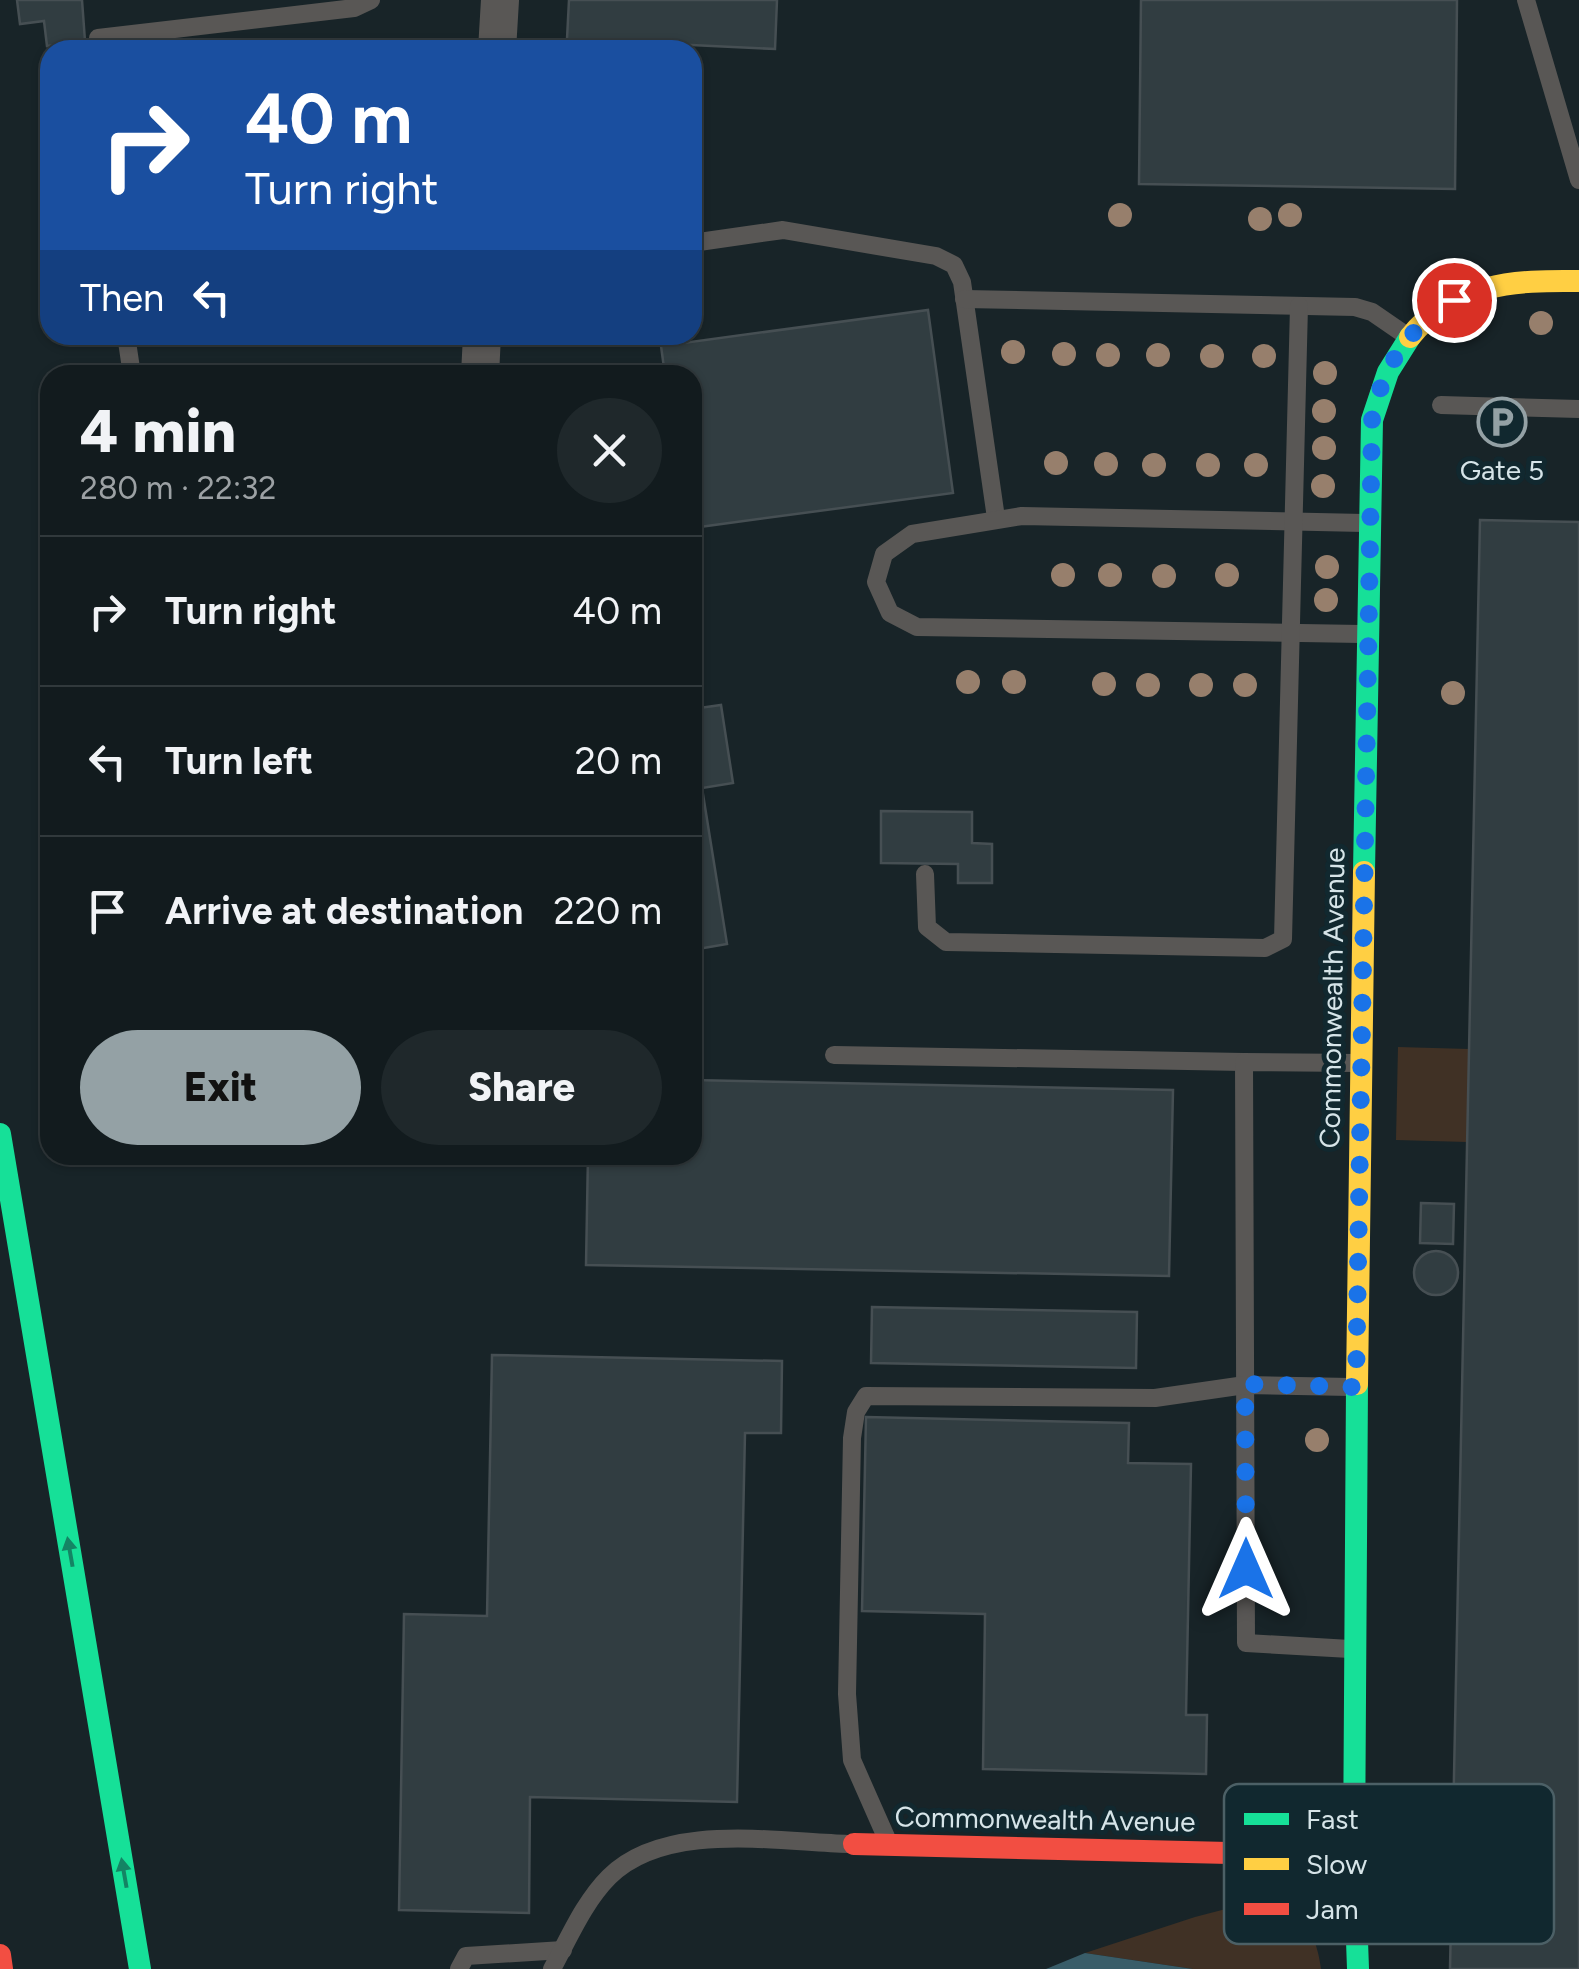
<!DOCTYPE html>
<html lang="en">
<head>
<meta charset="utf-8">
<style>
	body { margin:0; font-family:Figtree,sans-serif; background:#1f282b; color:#f1f3f6; height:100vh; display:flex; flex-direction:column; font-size:38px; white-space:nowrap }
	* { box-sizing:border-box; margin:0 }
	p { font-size:32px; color:#9ca1a4 }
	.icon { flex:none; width:55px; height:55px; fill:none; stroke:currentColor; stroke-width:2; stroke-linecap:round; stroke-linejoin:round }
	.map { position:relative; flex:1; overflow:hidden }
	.side { position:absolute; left:40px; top:365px; width:662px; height:800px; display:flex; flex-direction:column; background:#121b1e; border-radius:30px; box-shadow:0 2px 8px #0004,0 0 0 2px #31393c }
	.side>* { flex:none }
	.top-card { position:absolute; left:40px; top:40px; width:662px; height:305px; border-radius:30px; box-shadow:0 2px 8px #0004,0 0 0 2px #31393c; background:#1a4fa0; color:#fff; overflow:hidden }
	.pin { position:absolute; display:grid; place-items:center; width:85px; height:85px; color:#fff; margin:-42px; border:5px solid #fff; border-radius:50%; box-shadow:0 2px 10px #0007 }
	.me { position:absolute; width:110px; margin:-55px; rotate:0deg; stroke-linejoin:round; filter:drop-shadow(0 0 8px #0008) }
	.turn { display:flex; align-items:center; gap:35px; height:210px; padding:0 40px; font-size:45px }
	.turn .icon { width:130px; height:130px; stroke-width:2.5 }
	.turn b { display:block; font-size:70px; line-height:85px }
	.then { display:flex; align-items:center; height:95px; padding:0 40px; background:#0003; gap:20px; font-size:38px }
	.round { display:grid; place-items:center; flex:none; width:105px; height:105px; border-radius:52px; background:#1f282b }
	.summary { display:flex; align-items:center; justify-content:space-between; height:170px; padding:0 40px }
	h1 { font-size:60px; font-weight:800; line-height:75px }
	.button { display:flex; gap:20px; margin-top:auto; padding:20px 40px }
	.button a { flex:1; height:115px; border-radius:60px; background:#94a1a5; color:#111; font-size:40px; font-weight:800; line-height:115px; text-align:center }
	.button a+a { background:#1f282b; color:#f1f3f6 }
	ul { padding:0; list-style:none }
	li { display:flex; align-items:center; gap:30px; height:150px; padding:0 40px; border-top:2px solid #31393c }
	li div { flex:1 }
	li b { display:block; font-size:38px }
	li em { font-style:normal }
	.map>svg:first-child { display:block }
</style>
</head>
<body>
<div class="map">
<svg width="1579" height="1969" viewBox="0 0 1579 1969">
	<rect width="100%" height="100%" fill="#182428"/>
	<g fill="#403125">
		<path d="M1398,1047L1469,1049L1467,1142L1396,1140Z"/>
		<path d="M1276,1896C1305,1910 1317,1939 1321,1969H1193L1085,1953L1195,1917Z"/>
	</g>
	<path fill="#395d69" d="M1085,1953L1193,1969H1046Z"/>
	<g fill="#313d41" stroke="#464f53" stroke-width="2.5">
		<path d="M17,0H82L85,41L47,46L44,21L20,24Z"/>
		<path d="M569,0H777L775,49L567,39Z"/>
		<path d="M1141,0H1457L1455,189L1139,184Z"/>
		<path d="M928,310L953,493L692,528V375H665L661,346Z"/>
		<path d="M1480,520L1579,522V1969H1450Z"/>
		<path d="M721,705L733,783L702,788L727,944L692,950V709Z"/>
		<path d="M881,811L972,812V843L992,844V883H958V864L881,863Z"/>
		<path d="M692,1080L1173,1090L1169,1276L586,1265L588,1155H692Z"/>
		<path d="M1421,1203L1454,1204L1453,1244L1420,1243Z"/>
		<circle cx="1436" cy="1273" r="22"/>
		<path d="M872,1307L1137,1312L1136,1368L871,1363Z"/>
		<path d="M492,1355L782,1361L781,1433H745L737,1802L530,1797L529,1913L399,1910L404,1614L487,1616Z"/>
		<path d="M866,1417L1129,1423L1128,1463L1191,1464L1186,1715H1207L1206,1774L983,1769L985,1614L862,1611Z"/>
	</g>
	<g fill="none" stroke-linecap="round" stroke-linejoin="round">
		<g stroke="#595755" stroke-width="18">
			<path d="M1526,0L1579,180"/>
			<path d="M98,38L354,8L371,0"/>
			<path d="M692,243L783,230L936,256L954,265L962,282L996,518"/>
			<path d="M964,299L1355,307L1372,312L1404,334"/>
			<path d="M126,335L132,375"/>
			<path d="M1441,405L1579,409"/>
			<path d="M1362,634L917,627L890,613L876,582L884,554L912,534L1022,516L1364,523"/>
			<path d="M925,874L927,927L946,942L1265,948L1283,939L1299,306"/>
			<path d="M834,1055L1244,1062"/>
			<path d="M1350,1649L1246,1643L1244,1062L1358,1063"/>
			<path d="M886,1837L852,1760L847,1694L852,1438L856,1412L866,1396L1155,1398L1245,1385L1351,1387"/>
			<path d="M459,1969L466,1956L563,1950"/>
			<path d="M552,1969C569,1938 584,1902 609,1877C665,1821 776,1842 848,1844"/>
		</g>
		<g stroke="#595755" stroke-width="38">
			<path d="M497,50L500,0"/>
			<path d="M480,375L482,335"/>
		</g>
		<g stroke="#16e098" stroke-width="22">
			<path d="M1364,872L1372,420L1388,372L1410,337"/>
			<path d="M0,1134L140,1969"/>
			<path d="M1357,1384L1354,1856L1358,1969"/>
		</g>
		<g stroke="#ffcf43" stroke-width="22">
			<path d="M1410,337C1453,283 1515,280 1579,281"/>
			<path d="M1357,1384L1364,872"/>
		</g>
		<g stroke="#f24e42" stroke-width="22">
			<path d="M854,1844L1354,1856"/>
			<path d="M0,1955L2,1969"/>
		</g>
	</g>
	<g fill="#977f6c">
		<circle cx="1120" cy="215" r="12"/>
		<circle cx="1290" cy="215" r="12"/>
		<circle cx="1260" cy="219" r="12"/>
		<circle cx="1541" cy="323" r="12"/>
		<circle cx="1013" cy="352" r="12"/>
		<circle cx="1064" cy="354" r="12"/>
		<circle cx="1108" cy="355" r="12"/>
		<circle cx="1158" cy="355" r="12"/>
		<circle cx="1212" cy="356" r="12"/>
		<circle cx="1264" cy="356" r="12"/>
		<circle cx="1325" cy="373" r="12"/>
		<circle cx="1324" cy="411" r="12"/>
		<circle cx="1324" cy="448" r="12"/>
		<circle cx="1056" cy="463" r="12"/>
		<circle cx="1106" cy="464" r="12"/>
		<circle cx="1154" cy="465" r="12"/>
		<circle cx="1208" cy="465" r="12"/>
		<circle cx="1256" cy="465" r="12"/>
		<circle cx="1323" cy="486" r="12"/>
		<circle cx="1327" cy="567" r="12"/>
		<circle cx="1063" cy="575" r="12"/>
		<circle cx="1110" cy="575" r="12"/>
		<circle cx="1227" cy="575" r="12"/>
		<circle cx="1164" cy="576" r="12"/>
		<circle cx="1326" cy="600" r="12"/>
		<circle cx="968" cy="682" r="12"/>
		<circle cx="1014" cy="682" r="12"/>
		<circle cx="1104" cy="684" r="12"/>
		<circle cx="1148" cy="685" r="12"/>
		<circle cx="1201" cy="685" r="12"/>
		<circle cx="1245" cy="685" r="12"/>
		<circle cx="1453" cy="693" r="12"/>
		<circle cx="1317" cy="1440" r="12"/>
	</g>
	<defs><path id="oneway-solid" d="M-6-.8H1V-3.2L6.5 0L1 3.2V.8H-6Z" transform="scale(2.5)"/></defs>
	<g fill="#148464">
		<use href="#oneway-solid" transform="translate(70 1552) rotate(-100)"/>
		<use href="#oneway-solid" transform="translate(124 1873) rotate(-100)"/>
	</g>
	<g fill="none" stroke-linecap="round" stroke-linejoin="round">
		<path stroke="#1a73e8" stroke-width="18" stroke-dasharray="0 32.4" d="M1246,1569L1245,1384L1356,1387L1372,420C1382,367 1408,328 1454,300"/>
	</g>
	<defs>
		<g id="parking-ring" transform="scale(2.5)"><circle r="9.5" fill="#11282f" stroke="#94a1a5" stroke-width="1.5"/><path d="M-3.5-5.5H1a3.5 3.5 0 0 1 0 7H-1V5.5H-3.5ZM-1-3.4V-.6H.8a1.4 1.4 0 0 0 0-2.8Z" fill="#94a1a5"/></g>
	</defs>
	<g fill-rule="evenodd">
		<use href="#parking-ring" x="1502" y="422"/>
	</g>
	<g text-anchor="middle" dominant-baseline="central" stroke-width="10" stroke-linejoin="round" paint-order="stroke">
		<g font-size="28" fill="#d6e4e8" stroke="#11282f">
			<text x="1502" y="470">Gate 5</text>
		</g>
		<g font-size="28" fill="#d6e4e8" stroke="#11282f">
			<text transform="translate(1332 998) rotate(-89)">Commonwealth Avenue</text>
			<text transform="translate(1045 1819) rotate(1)">Commonwealth Avenue</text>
		</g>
	</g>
	<rect x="1224" y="1784" width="330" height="160" rx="15" fill="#11282f" stroke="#4c6066" stroke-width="2.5"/>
	<rect x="1244" y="1813" width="45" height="12" fill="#16e098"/>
	<rect x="1244" y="1858" width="45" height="12" fill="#ffcf43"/>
	<rect x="1244" y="1903" width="45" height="12" fill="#f24e42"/>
	<g font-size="28" fill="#d6e4e8">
		<text x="1306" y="1829">Fast</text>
		<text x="1306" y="1874">Slow</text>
		<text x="1306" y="1919">Jam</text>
	</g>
</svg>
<div class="pin" style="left:1454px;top:300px;background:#d93025"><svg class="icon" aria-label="arrive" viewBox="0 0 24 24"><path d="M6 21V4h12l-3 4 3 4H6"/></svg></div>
<svg class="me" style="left:1246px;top:1569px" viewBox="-20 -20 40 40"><path d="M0-17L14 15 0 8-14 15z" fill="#1a73e8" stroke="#fff" stroke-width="4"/></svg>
<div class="top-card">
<div class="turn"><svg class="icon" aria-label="right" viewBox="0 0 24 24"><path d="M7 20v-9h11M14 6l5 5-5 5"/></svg><div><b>40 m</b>Turn right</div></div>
<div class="then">Then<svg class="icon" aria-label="left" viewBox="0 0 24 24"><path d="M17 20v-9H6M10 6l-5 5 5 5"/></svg></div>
</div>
<section class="side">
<div class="summary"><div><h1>4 min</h1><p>280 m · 22:32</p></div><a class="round"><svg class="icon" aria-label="close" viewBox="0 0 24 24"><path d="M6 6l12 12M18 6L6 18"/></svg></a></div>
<ul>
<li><svg class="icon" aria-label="right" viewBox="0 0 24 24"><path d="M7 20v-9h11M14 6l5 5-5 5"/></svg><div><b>Turn right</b></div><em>40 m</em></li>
<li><svg class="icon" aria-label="left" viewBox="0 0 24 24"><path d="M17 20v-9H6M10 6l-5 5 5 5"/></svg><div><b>Turn left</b></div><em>20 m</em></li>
<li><svg class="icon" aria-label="arrive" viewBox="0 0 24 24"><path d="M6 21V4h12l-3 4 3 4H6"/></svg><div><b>Arrive at destination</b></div><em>220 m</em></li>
</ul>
<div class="button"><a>Exit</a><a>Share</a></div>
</section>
</div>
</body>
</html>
